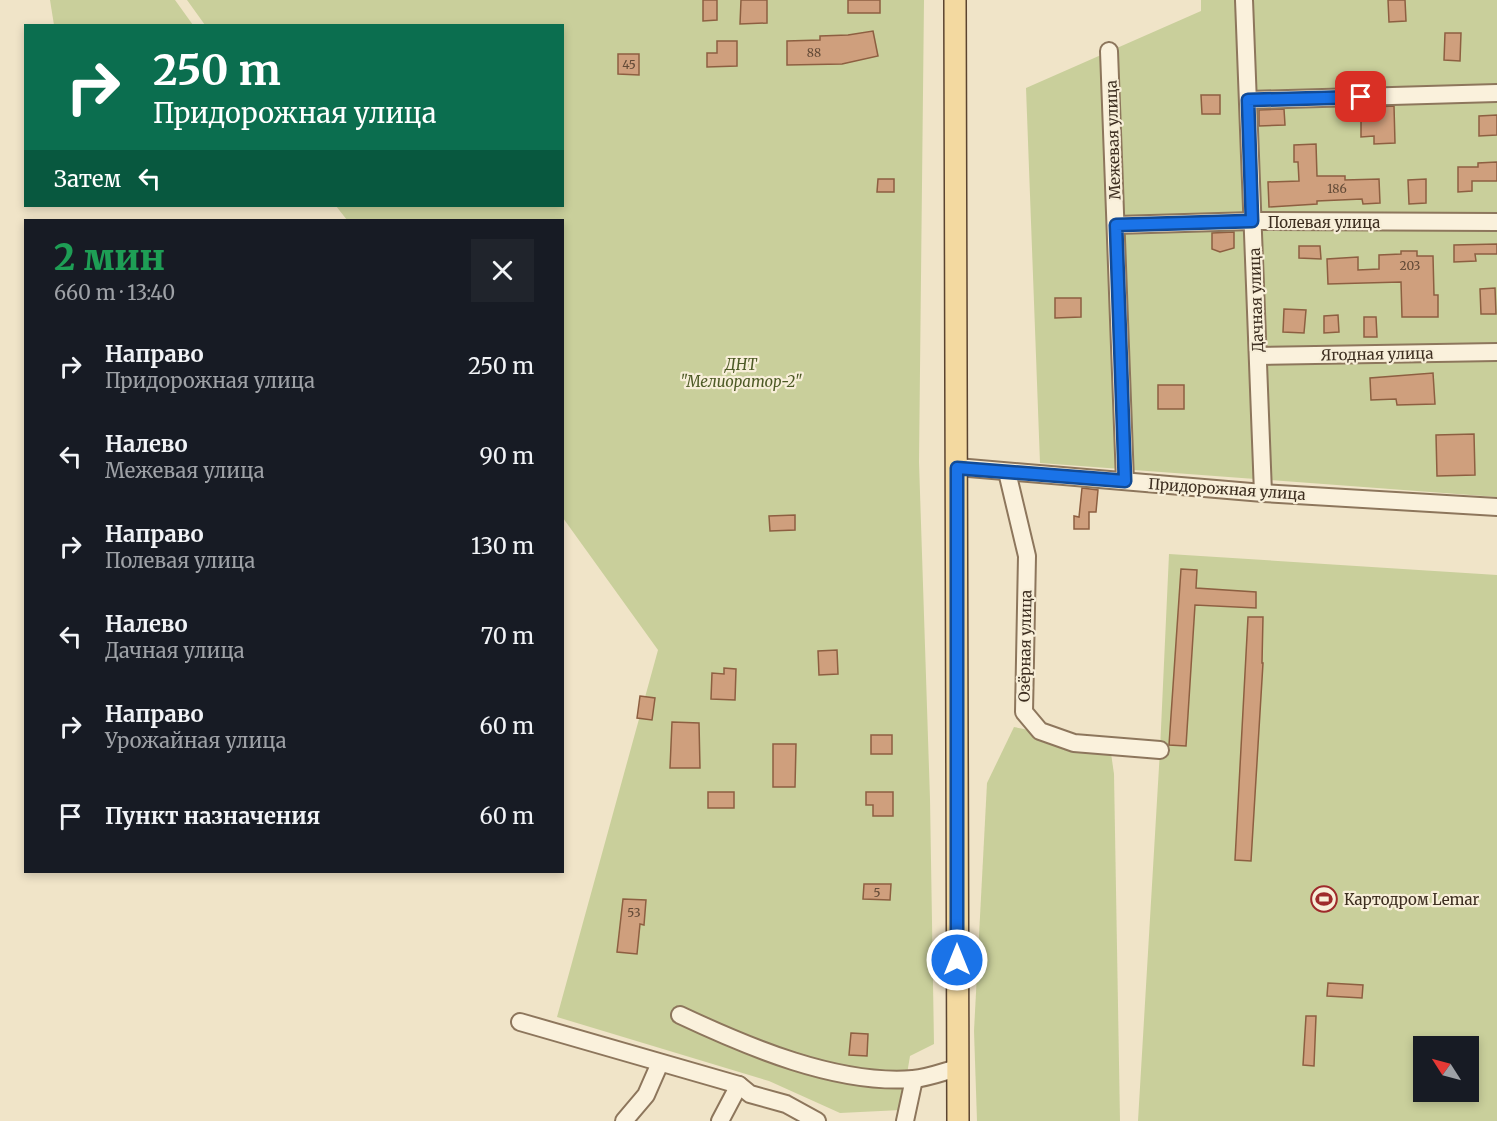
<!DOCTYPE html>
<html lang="ru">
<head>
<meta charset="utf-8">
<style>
	body { margin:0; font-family:Merriweather,serif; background:#20242c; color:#f1f3f6; height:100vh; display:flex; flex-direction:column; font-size:22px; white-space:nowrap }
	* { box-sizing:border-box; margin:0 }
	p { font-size:20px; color:#9ea1a6 }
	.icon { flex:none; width:33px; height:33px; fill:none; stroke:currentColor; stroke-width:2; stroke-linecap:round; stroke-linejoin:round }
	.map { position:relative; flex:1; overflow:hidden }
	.side { position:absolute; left:24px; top:219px; width:540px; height:654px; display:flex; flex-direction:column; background:#171b24; border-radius:0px; box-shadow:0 3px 9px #0003 }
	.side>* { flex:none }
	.guide { position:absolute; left:24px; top:24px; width:540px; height:183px; border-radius:0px; box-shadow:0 3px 9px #0003; background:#0b6e4f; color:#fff; overflow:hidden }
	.needle { width:39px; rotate:306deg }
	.tools { position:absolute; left:1413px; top:1036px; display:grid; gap:12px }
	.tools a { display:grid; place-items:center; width:66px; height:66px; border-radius:0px; background:#171b24; box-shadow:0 3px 9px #0003; font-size:30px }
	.pin { position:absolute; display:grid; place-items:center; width:51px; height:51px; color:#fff; margin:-26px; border-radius:12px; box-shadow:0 3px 9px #0006 }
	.me { position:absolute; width:66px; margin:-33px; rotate:0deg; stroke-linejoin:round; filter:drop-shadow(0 0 4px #0008) }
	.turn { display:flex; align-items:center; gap:21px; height:126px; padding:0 30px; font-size:27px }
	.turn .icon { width:78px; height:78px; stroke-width:2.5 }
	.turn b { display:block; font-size:42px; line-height:51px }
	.then { display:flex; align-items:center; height:57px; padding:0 30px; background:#0003; gap:12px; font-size:22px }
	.round { display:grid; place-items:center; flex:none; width:63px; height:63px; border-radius:0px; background:#20242c }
	.headline { display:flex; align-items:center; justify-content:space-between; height:102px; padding:0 30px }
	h1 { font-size:36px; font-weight:800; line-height:45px; color:#1e9e55 }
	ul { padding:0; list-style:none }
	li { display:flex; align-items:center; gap:18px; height:90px; padding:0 30px }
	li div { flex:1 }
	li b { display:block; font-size:22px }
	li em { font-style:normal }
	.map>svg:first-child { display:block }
</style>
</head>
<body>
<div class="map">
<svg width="1497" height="1121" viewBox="0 0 1497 1121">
	<rect width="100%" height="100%" fill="#f0e4c8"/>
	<g fill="#c9cf9b" fill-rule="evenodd">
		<path d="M50,0H175L193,25H54Z"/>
		<path d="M187,0H924L919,462L930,799L934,1044L910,1056L901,1110L840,1113L769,1081L557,1017L658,650L563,518L562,220H347L336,206H562V26L205,25Z"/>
		<path d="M1201,0H1497V497L1040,463L1026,88L1201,11Z"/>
		<path d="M1169,554L1497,575V1121H1138L1160,750ZM1424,1047H1468V1092H1424Z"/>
		<path d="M1014,727L1110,746L1114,774L1120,1121H977L974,1031L987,783Z"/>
	</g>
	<g fill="#cf9f7d" stroke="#8d5f41" stroke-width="1.5">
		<path d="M703,0H717V20L703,21Z"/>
		<path d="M741,0H767V23L740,24Z"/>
		<rect x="848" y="0" width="32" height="13"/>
		<path d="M1388,0H1405L1406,21L1389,22Z"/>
		<path d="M873,31L878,56L842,64L787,65V41L820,40V36L848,35Z"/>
		<path d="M1445,33H1461L1460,61L1444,60Z"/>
		<path d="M717,41H737V66L707,67V53H717Z"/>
		<path d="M618,54H639V75L618,74Z"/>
		<path d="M1201,95H1220V114H1202Z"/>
		<path d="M1394,106L1395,143L1374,144V136L1361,137V117L1373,116V107Z"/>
		<path d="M1284,109L1285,125L1259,126V110Z"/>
		<path d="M1497,115V135L1479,136V116Z"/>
		<path d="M1316,144L1317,176H1345V180L1379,179L1380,203L1363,204L1362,199L1317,201V204L1269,207L1268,182L1299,181L1298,162H1294V145Z"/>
		<path d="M1497,162V181H1472V191L1458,192V167H1478V163Z"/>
		<path d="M878,179H894V192H877Z"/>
		<path d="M1426,179V203L1409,204L1408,180Z"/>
		<path d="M1234,232V248L1220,252L1212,249V233Z"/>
		<path d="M1497,244V254H1475L1476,261L1454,262V245Z"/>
		<path d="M1299,246H1320L1321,259L1299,258Z"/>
		<path d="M1401,251H1417V256H1433L1434,295H1438V317H1402L1401,282L1328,284L1327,259L1358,257V270L1379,269V255L1401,254Z"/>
		<path d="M1495,288L1496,314H1481L1480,289Z"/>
		<path d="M1055,298H1081V317L1055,318Z"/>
		<path d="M1284,309L1306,310L1304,333L1283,332Z"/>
		<path d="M1338,315L1339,332L1324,333V316Z"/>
		<path d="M1364,317H1376L1377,337H1364Z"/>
		<path d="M1433,373L1435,404L1397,405L1396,399L1371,400L1370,378Z"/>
		<rect x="1158" y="385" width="26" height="24"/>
		<path d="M1474,434L1475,475L1437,476L1436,435Z"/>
		<path d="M1082,488L1098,490L1096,512H1089V529H1074V516L1079,517Z"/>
		<path d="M795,515V530L770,531L769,516Z"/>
		<path d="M1181,569L1197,570L1196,588L1256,592V608L1195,605L1186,746L1169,745Z"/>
		<path d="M1248,617H1263L1262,663H1263L1251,861L1235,860Z"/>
		<path d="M837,650L838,674L819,675L818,651Z"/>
		<path d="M724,668L736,669L735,700L711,699L712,673L724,674Z"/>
		<path d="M640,696L655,698L652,720L637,718Z"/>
		<path d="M672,722L699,723L700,768H670Z"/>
		<rect x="871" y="735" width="21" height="19"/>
		<path d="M773,744H796L795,787H773Z"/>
		<rect x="708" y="792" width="26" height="16"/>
		<path d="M866,792H893V816H873V805H866Z"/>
		<path d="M864,884H891L890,900L863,899Z"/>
		<path d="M623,899L646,900L644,925L640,924L637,954L617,952Z"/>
		<path d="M1328,983L1363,985L1362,998L1327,996Z"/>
		<path d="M1306,1016H1316L1314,1066L1303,1065Z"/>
		<path d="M851,1033L868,1034L867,1056L849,1055Z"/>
	</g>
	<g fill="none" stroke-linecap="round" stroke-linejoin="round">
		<g stroke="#8d765c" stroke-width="20">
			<g id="minor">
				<path d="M1244,0L1263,493"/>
				<path d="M1109,51L1125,481"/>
				<path d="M1248,100L1497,93"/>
				<path d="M1116,225L1253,221L1497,222"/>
				<path d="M1258,356L1497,352"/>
				<path d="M957,467L1263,493L1497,507"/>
				<path d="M1007,472L1027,556L1024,712L1040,731L1074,743L1160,750"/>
				<path d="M680,1015C748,1047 837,1085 913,1079C927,1078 943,1072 957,1068"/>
				<path d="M520,1022L739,1085L750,1094L786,1104L817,1121"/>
				<path d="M624,1121L646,1095L660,1063"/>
				<path d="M720,1121L739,1085"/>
				<path d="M905,1121L914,1079"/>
			</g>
		</g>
		<g stroke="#5b4430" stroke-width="24">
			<path id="major" d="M955,0L958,1121"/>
		</g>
		<use href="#minor" stroke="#faf1dc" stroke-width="16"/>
		<use href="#major" stroke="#f3d9a0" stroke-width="21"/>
	</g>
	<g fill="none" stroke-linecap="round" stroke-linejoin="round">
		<g stroke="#114b97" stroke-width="15">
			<path id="route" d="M957,960V468L1125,481L1116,225L1252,221L1248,100L1361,97"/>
		</g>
		<use href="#route" stroke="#1a73e8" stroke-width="10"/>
	</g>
	<defs>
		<g id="stadium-ring" transform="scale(1.35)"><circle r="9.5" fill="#f7eed8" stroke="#9e2a2b" stroke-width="1.5"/><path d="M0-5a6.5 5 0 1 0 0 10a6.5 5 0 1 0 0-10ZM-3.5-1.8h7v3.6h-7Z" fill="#9e2a2b"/></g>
	</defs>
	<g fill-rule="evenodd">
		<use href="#stadium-ring" x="1324" y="899"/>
	</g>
	<g text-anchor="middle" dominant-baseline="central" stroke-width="4.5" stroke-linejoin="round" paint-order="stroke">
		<g font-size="12" fill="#624a37">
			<text x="814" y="52">88</text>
			<text x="629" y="64">45</text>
			<text x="1337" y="188">186</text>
			<text x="1410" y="265">203</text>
			<text x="877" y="892">5</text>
			<text x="634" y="912">53</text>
		</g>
		<g font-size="15" fill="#3d2e20" stroke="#f7eed8">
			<text transform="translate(1113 140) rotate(-92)">Межевая улица</text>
			<text x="1324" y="222">Полевая улица</text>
			<text transform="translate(1256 300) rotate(-92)">Дачная улица</text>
			<text transform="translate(1377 354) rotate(-1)">Ягодная улица</text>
			<text transform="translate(1227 489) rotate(4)">Придорожная улица</text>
			<text transform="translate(1025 646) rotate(-89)">Озёрная улица</text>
		</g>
		<g font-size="15" font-style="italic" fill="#4d5a26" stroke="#f7eed8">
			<text x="741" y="364">ДНТ<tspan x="741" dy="17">"Мелиоратор-2"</tspan></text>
		</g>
		<g font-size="15" fill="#3d2e20" stroke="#f7eed8" text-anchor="start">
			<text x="1344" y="899">Картодром Lemar</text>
		</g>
	</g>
</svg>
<div class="tools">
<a><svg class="needle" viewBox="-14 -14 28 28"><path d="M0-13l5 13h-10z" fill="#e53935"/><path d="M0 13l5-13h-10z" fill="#9ea1a6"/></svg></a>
</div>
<div class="pin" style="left:1361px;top:97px;background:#d93025"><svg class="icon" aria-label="arrive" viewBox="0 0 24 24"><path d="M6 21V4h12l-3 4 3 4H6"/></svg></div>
<svg class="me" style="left:957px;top:960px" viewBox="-20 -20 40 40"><circle r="17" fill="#1a73e8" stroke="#fff" stroke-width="3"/><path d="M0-11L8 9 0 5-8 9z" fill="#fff"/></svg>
<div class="guide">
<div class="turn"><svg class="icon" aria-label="right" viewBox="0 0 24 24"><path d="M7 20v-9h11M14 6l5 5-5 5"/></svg><div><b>250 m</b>Придорожная улица</div></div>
<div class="then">Затем<svg class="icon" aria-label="left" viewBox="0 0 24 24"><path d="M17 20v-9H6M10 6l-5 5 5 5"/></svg></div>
</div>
<section class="side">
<div class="headline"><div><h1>2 мин</h1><p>660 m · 13:40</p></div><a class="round"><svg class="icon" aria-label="close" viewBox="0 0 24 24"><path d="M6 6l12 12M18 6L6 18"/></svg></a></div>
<ul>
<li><svg class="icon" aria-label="right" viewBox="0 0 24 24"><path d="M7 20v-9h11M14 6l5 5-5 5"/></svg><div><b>Направо</b><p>Придорожная улица</p></div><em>250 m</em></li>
<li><svg class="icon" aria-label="left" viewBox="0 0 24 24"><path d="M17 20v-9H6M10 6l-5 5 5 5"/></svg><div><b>Налево</b><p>Межевая улица</p></div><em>90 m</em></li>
<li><svg class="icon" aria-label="right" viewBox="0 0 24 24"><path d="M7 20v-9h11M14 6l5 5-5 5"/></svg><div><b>Направо</b><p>Полевая улица</p></div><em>130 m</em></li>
<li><svg class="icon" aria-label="left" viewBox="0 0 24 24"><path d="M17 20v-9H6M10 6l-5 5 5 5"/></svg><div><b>Налево</b><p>Дачная улица</p></div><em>70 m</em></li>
<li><svg class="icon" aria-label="right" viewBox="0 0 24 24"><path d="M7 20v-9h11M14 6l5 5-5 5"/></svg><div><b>Направо</b><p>Урожайная улица</p></div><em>60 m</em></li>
<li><svg class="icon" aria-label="arrive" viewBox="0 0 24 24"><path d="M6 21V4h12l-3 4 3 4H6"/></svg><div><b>Пункт назначения</b></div><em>60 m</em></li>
</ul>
</section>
</div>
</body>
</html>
